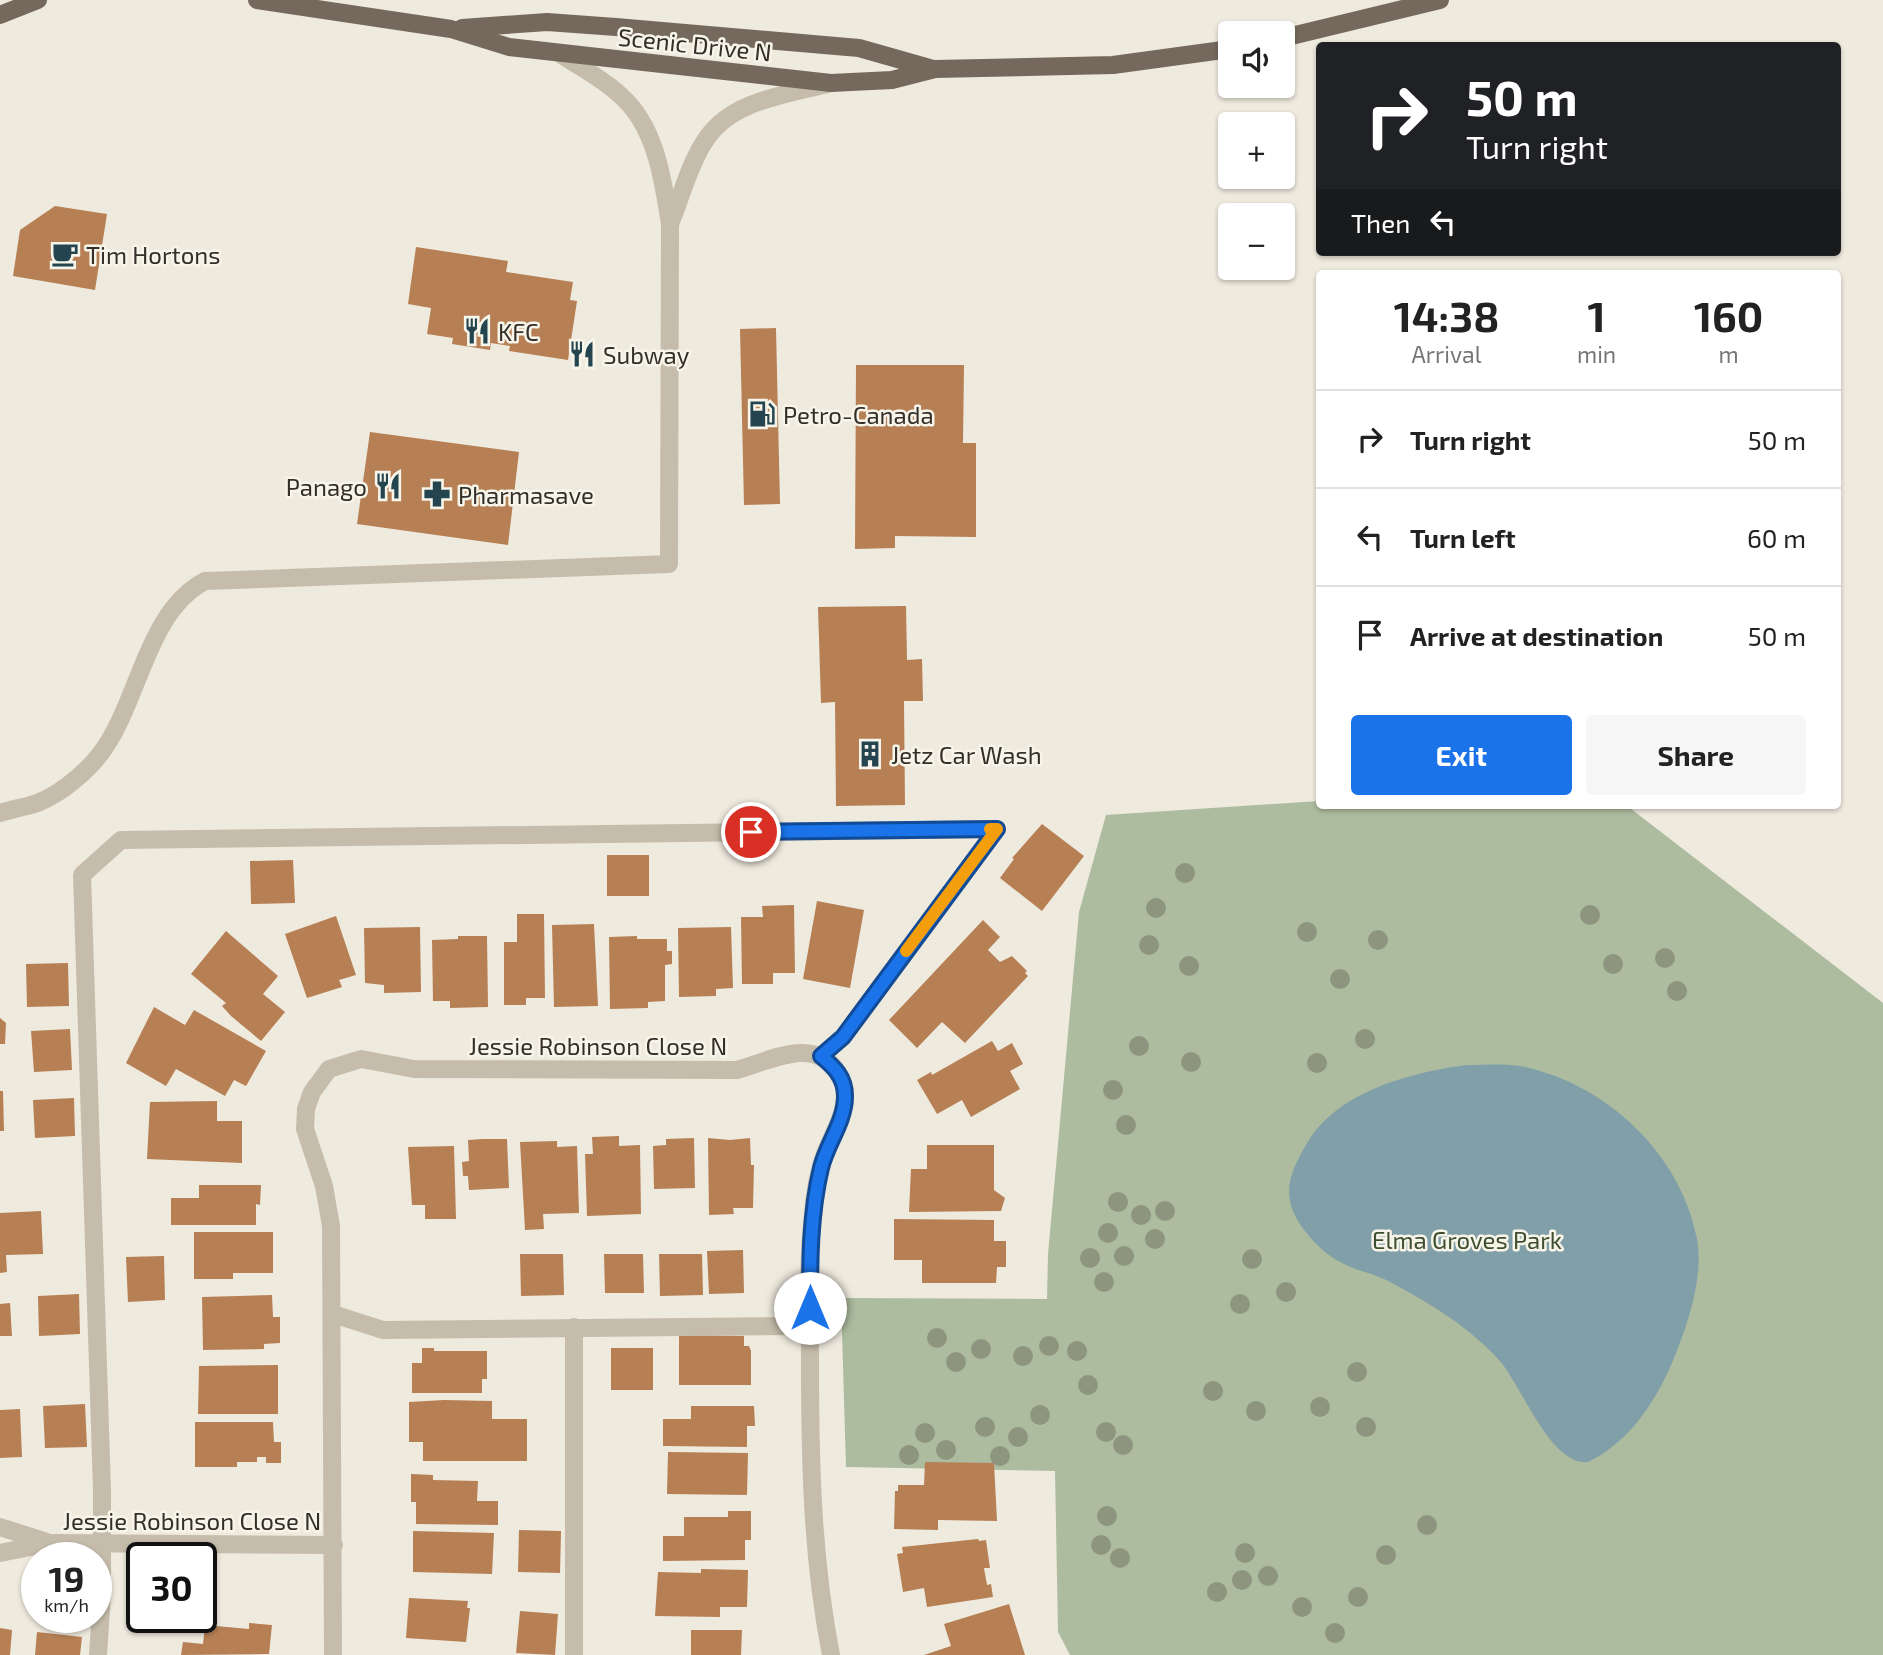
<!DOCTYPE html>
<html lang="en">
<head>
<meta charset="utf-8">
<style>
	body { margin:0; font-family:"Exo 2",sans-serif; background:#f6f6f6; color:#222; height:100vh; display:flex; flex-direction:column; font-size:26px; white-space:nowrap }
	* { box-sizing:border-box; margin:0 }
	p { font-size:23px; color:#767676 }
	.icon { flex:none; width:38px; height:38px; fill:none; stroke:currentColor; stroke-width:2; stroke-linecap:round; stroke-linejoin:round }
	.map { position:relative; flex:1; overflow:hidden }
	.drawer { position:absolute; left:1316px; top:270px; width:525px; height:539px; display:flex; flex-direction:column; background:#fff; border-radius:7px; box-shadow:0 2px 5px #0004 }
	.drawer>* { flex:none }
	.top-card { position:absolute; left:1316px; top:42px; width:525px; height:214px; border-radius:7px; box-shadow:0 2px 5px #0004; background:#202124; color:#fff; overflow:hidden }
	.tools { position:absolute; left:1218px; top:21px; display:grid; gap:14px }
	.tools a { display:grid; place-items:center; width:77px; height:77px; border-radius:7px; background:#fff; box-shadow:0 2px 5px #0004; font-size:35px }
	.speed { position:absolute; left:21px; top:1542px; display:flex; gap:14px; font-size:35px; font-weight:700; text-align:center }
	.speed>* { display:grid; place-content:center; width:91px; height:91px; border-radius:50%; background:#fff; box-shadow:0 2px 5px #0004; line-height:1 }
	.speed small { font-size:18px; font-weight:400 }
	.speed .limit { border:4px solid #111; border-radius:10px; background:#fff; color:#111 }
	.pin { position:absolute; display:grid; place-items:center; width:60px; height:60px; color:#fff; margin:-30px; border:4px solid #fff; border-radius:50%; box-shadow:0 2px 7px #0007 }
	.me { position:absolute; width:77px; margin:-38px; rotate:0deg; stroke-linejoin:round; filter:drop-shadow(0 0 5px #0008) }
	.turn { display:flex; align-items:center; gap:24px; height:147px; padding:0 35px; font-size:32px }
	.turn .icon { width:91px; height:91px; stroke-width:2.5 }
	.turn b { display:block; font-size:49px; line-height:60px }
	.then { display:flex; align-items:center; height:66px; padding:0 35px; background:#0003; gap:14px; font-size:26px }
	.eta { display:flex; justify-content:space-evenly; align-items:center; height:119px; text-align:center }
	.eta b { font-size:42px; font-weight:700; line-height:49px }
	.button { display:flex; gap:14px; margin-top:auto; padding:14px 35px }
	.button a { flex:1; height:80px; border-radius:7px; background:#1a73e8; color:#fff; font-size:28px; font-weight:700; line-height:80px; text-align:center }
	.button a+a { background:#f6f6f6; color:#222 }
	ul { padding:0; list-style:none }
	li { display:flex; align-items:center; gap:21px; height:98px; padding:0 35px; border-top:2px solid #e0e0e0 }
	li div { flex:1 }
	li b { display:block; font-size:26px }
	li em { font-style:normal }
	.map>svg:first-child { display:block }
</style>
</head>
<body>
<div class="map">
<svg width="1883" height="1655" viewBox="0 0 1883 1655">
	<rect width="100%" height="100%" fill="#efeade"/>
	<path fill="#adbc9f" d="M1319,801L1320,805H1626L1883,1003V1655H1070L1058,1632L1055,1471L846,1467L841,1298L1047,1299L1048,1254L1079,912L1106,815Z"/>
	<path fill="#809fa8" d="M1467,1065C1486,1065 1507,1063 1525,1067C1607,1085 1681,1154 1697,1239C1704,1278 1687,1327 1672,1363C1654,1404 1629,1442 1588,1462C1550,1466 1522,1385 1498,1359C1469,1327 1428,1302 1390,1282C1376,1274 1360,1272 1346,1265C1331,1258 1319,1248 1309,1236C1279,1201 1286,1177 1309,1140C1340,1091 1412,1072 1467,1065Z"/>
	<g fill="#b67f54">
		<path d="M55,206L107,214L95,290L13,276L20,230Z"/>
		<path d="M416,247L508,261L506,272L573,282L570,300L577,301L568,360L509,351L510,346L491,343L490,350L452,344L453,338L427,334L431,308L408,304Z"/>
		<path d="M776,328L780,504L744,505L740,329Z"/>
		<path d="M856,365H964L963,443H976V537L895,536V548L855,549Z"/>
		<path d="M370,432L519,452L508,545L357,524Z"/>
		<path d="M906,606L907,660L922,659L923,701H904L905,805L836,806L835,702L821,703L818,607Z"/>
		<path d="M1042,824L1084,856L1042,911L1000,878L1014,859L1012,858Z"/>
		<rect x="607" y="855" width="42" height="41"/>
		<path d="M293,860L295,903L251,904L250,861Z"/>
		<path d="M817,901L864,910L850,988L803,979Z"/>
		<path d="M794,905L795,973H773V984H742L741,917H763L762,906Z"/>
		<path d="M517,914H544L545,998H526V1005H504V942H517Z"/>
		<path d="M336,916L356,975L339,980L342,987L307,998L285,934Z"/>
		<path d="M983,920L1000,937L988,950L1000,962L1012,956L1027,971L1025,973L1028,976L965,1043L942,1022L917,1048L889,1020Z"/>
		<path d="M594,924L598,1006L554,1007L552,925Z"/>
		<path d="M420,927L421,992L384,993V985L365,983L364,928Z"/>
		<path d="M731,927L733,988L716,989V996L679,997L678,928Z"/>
		<path d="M226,931L278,976L263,994L285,1012L261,1041L231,1016L222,1006L226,1003L191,974Z"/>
		<path d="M458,936H487L488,1007L450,1008V1001H433L432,940L458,939Z"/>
		<path d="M637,936V939H667V951H672V964L665,965V1001L648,1002V1008L610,1009L609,937Z"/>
		<path d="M68,963L69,1006L27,1007L26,964Z"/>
		<path d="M154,1007L185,1025L194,1010L266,1051L246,1086L234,1080L225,1096L176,1069L166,1086L126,1063Z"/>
		<path d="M0,1018L6,1023L5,1044H0Z"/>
		<path d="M70,1029L72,1070L34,1072L31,1031Z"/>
		<path d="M992,1041L998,1051L1012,1043L1023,1064L1010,1071L1020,1089L971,1117L962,1100L937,1114L917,1080L931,1072L932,1075Z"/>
		<path d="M0,1091H3L4,1131H0Z"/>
		<path d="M74,1098L75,1136L35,1138L33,1100Z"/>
		<path d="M217,1101V1121H242V1163L147,1159L150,1102Z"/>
		<path d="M619,1136V1146L640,1145L641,1214L587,1216L585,1154H593L592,1137Z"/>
		<path d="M694,1138L695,1188L654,1189L653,1146L666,1145V1139Z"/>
		<path d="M708,1138L730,1140L750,1138L751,1165H754L753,1208H733L734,1214L709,1215Z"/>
		<path d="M483,1139H507L509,1188L469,1190L468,1176H463L462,1162L469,1161L468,1140Z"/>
		<path d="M557,1141V1147L577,1146L579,1213L543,1214L544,1229L525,1230L520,1142Z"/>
		<path d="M927,1145H994V1190L1005,1198L1001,1211L909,1212L911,1169H927Z"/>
		<path d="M454,1146L456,1219H425V1205H412L408,1147Z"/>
		<path d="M199,1185H261L260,1205L256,1204V1225H171V1198H199Z"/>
		<path d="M41,1211L43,1254L6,1255L7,1272L0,1273V1213Z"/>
		<path d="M894,1219L994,1220V1241H1006V1267H997L996,1283H922V1260H894Z"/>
		<path d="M194,1232H273V1273H233V1279H194Z"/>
		<path d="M743,1250L744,1293L709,1294L707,1251Z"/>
		<path d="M520,1254H563L564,1295L521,1296Z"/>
		<path d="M604,1254H643L644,1293H605Z"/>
		<path d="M659,1254H702L703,1295L660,1296Z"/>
		<path d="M164,1256L165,1300L128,1302L126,1257Z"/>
		<path d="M79,1294L80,1334L39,1336L38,1296Z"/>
		<path d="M272,1295L273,1317H280V1343L264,1344V1349L203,1350L202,1297Z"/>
		<path d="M10,1303L12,1336H0V1304Z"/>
		<path d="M679,1335L744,1336V1346H749L751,1351V1385H679Z"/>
		<path d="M422,1348H434V1351H487V1379H482V1393H412V1363H422Z"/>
		<rect x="611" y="1348" width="42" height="42"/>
		<path d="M278,1365V1414H198L199,1366Z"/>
		<path d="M444,1400L492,1401V1419H527V1461H423V1442H409V1402Z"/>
		<path d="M85,1404L87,1447L45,1448L43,1406Z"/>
		<path d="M691,1406H754L755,1426H747V1447L663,1446V1419H691Z"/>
		<path d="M20,1409L22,1457L0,1458V1410Z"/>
		<path d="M195,1422H273L274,1442H281V1463H266V1457H257V1462H237V1467H195Z"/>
		<path d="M668,1452L748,1453L747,1495L667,1494Z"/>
		<path d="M925,1462L994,1463L997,1521L938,1520V1530L894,1529L895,1491H898V1485H924Z"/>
		<path d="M411,1474L433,1475V1480L478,1481L477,1501H498V1525L416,1524V1502H411Z"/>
		<path d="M728,1511H751V1540H745V1560L663,1561V1536H684V1517H728Z"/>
		<path d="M519,1530L561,1531L560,1573L518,1572Z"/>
		<path d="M413,1531L494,1533L492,1574L413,1572Z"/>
		<path d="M978,1539L979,1541L986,1540L990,1568H984L987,1585L991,1584L993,1597L927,1607L924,1588L903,1592L897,1554L903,1553L902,1547Z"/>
		<path d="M701,1569L748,1570L747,1607H720V1617L655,1616L658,1572L701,1573Z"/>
		<path d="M409,1598L468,1601L467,1608H470L466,1642L406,1638Z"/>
		<path d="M1009,1604L1025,1655H924L951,1646L944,1624Z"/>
		<path d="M520,1611L558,1614L555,1655L516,1653Z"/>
		<path d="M249,1623L272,1625L269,1654L181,1655L183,1642L203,1644L205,1625L249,1629Z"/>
		<path d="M0,1628L12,1630L10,1655H0Z"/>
		<path d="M691,1630H742L741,1655H691Z"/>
		<path d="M37,1632L82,1637L80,1655H35Z"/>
	</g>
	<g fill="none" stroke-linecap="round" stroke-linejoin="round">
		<g stroke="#c6bcab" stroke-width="18">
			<path d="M670,224C681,198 688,168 703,144C728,100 786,95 831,83"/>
			<path d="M0,813C11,809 21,808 31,805C54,799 82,776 97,758C139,708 144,613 205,581L669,564L670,224C663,180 656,126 620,95C603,79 581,68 562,55"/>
			<path d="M821,1056L843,1037L997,829"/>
			<path d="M333,1314L383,1330L801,1326L810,1308"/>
			<path d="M0,1527L47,1542"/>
			<path d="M0,1553L51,1543L334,1545"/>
			<path d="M98,1655L102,1594V1489L82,875L121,840L997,829"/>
			<path d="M333,1655L331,1226L324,1186L305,1129L306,1109L312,1092L329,1069L361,1059L414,1069L737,1070C770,1061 815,1035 838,1073C858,1104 830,1133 822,1163C817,1180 814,1197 813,1215C807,1264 810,1314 810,1364C810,1462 812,1558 831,1655"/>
			<path d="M574,1655V1327"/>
		</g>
		<g stroke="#74695c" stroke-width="18">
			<path d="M257,0L451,29L509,47L831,83L892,80L935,69L1113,65L1230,49"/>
			<path d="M0,15L38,0"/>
			<path d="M462,28L547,22L616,27L859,48L933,69"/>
			<path d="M1283,38L1440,0"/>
		</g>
	</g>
	<g fill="#8e957e">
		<circle cx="1185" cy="873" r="10"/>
		<circle cx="1156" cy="908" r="10"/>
		<circle cx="1590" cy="915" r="10"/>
		<circle cx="1307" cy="932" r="10"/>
		<circle cx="1378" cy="940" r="10"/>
		<circle cx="1149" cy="945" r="10"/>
		<circle cx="1665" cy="958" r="10"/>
		<circle cx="1613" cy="964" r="10"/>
		<circle cx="1189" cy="966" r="10"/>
		<circle cx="1340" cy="979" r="10"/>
		<circle cx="1677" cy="991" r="10"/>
		<circle cx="1365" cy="1039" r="10"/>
		<circle cx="1139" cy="1046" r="10"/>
		<circle cx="1191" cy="1062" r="10"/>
		<circle cx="1317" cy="1063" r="10"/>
		<circle cx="1113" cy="1090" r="10"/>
		<circle cx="1126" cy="1125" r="10"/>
		<circle cx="1118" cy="1202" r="10"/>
		<circle cx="1165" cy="1211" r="10"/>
		<circle cx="1141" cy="1215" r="10"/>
		<circle cx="1108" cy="1233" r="10"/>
		<circle cx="1155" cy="1239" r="10"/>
		<circle cx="1124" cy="1256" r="10"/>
		<circle cx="1090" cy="1258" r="10"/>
		<circle cx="1252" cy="1259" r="10"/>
		<circle cx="1104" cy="1282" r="10"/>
		<circle cx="1286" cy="1292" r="10"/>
		<circle cx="1240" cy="1304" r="10"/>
		<circle cx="937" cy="1338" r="10"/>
		<circle cx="1049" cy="1346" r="10"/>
		<circle cx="981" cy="1349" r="10"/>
		<circle cx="1077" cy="1351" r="10"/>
		<circle cx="1023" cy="1356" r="10"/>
		<circle cx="956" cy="1362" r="10"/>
		<circle cx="1357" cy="1372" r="10"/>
		<circle cx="1088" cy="1385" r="10"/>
		<circle cx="1213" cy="1391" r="10"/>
		<circle cx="1320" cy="1407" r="10"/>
		<circle cx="1256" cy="1411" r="10"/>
		<circle cx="1040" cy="1415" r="10"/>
		<circle cx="985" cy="1427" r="10"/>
		<circle cx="1366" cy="1427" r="10"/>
		<circle cx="1106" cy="1432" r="10"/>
		<circle cx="925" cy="1433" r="10"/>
		<circle cx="1018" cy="1437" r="10"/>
		<circle cx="1123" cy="1445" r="10"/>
		<circle cx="946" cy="1450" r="10"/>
		<circle cx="909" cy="1455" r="10"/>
		<circle cx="1000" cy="1456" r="10"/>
		<circle cx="1107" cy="1516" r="10"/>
		<circle cx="1427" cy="1525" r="10"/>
		<circle cx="1101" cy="1545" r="10"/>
		<circle cx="1245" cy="1553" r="10"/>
		<circle cx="1386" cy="1555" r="10"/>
		<circle cx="1120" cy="1558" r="10"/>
		<circle cx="1268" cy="1576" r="10"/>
		<circle cx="1242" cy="1580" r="10"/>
		<circle cx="1217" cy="1592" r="10"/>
		<circle cx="1358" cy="1597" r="10"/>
		<circle cx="1302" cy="1607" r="10"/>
		<circle cx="1335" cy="1633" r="10"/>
	</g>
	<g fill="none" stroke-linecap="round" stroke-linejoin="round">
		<g stroke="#114b97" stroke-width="18">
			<path id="route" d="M751,832L997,829L843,1037L821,1056C834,1067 845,1077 845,1096C845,1122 827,1143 821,1168C810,1214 810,1261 810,1308"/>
		</g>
		<use href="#route" stroke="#1a73e8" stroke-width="12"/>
		<path stroke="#f59e0b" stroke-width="12" d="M906,951L997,829H990"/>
	</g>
	<defs>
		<g id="cafe-bare" transform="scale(2.1)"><path d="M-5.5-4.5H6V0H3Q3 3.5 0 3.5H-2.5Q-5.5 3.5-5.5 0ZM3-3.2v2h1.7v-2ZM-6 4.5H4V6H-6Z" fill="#244550" stroke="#f7f4e9" stroke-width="2.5" paint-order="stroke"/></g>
		<g id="restaurant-bare" transform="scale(2.1)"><path d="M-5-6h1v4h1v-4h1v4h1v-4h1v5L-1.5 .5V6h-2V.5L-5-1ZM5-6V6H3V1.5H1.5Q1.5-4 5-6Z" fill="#244550" stroke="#f7f4e9" stroke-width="2.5" paint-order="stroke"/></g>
		<g id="fuel-bare" transform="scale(2.1)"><path d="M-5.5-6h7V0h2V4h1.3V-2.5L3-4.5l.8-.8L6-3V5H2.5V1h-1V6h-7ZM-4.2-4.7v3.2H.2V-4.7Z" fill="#244550" stroke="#f7f4e9" stroke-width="2.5" paint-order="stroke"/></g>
		<g id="pharmacy-bare" transform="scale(2.1)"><path d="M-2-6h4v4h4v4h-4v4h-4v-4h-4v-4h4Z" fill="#244550" stroke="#f7f4e9" stroke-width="2.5" paint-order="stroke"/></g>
		<g id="building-bare" transform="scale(2.1)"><path d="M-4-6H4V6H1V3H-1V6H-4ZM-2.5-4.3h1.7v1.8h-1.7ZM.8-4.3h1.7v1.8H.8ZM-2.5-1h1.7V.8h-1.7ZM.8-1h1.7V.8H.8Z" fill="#244550" stroke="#f7f4e9" stroke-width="2.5" paint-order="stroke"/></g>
	</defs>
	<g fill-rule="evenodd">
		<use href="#cafe-bare" x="65" y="254"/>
		<use href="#restaurant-bare" x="477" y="331"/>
		<use href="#restaurant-bare" x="582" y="354"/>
		<use href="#fuel-bare" x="762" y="414"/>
		<use href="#restaurant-bare" x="388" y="486"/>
		<use href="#pharmacy-bare" x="437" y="494"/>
		<use href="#building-bare" x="870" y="754"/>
	</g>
	<g text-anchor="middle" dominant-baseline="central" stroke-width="5" stroke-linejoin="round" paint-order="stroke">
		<g font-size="24" fill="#342f29" stroke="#f7f4e9">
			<text transform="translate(695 44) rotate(6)">Scenic Drive N</text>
			<text x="598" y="1045">Jessie Robinson Close N</text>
			<text x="192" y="1520">Jessie Robinson Close N</text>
		</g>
		<g font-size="24" fill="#342f29" stroke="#f7f4e9" text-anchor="start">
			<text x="86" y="254">Tim Hortons</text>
			<text x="498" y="331">KFC</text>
			<text x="603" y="354">Subway</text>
			<text x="783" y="414">Petro-Canada</text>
			<text x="367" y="486" text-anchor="end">Panago</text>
			<text x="458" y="494">Pharmasave</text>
			<text x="891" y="754">Jetz Car Wash</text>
		</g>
		<g font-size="24" fill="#3e4f30" stroke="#f7f4e9">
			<text x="1467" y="1239">Elma Groves Park</text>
		</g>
	</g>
</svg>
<div class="tools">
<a><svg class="icon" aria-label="sound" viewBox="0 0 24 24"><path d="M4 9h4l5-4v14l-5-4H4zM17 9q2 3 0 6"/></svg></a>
<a>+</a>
<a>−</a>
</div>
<div class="speed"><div>19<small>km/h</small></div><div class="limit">30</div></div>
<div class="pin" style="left:751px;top:832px;background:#d93025"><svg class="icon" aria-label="arrive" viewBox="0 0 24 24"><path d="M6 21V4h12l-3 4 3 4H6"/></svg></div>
<svg class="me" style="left:810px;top:1308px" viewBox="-20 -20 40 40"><circle r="19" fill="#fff"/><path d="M0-13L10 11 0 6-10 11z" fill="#1a73e8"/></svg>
<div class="top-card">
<div class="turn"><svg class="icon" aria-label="right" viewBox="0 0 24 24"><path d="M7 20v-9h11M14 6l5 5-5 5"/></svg><div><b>50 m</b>Turn right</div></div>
<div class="then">Then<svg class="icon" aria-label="left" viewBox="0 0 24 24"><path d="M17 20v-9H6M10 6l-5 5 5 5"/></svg></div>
</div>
<section class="drawer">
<div class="eta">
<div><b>14:38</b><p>Arrival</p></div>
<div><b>1</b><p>min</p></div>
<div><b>160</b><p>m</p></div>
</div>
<ul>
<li><svg class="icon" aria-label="right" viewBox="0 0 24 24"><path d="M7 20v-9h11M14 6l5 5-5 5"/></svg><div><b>Turn right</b></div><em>50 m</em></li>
<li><svg class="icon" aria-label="left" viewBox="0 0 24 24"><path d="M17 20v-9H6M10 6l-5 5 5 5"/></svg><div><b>Turn left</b></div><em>60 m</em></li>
<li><svg class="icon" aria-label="arrive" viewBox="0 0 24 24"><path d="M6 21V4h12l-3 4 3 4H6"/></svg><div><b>Arrive at destination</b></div><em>50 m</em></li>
</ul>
<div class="button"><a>Exit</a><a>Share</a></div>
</section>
</div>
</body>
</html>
